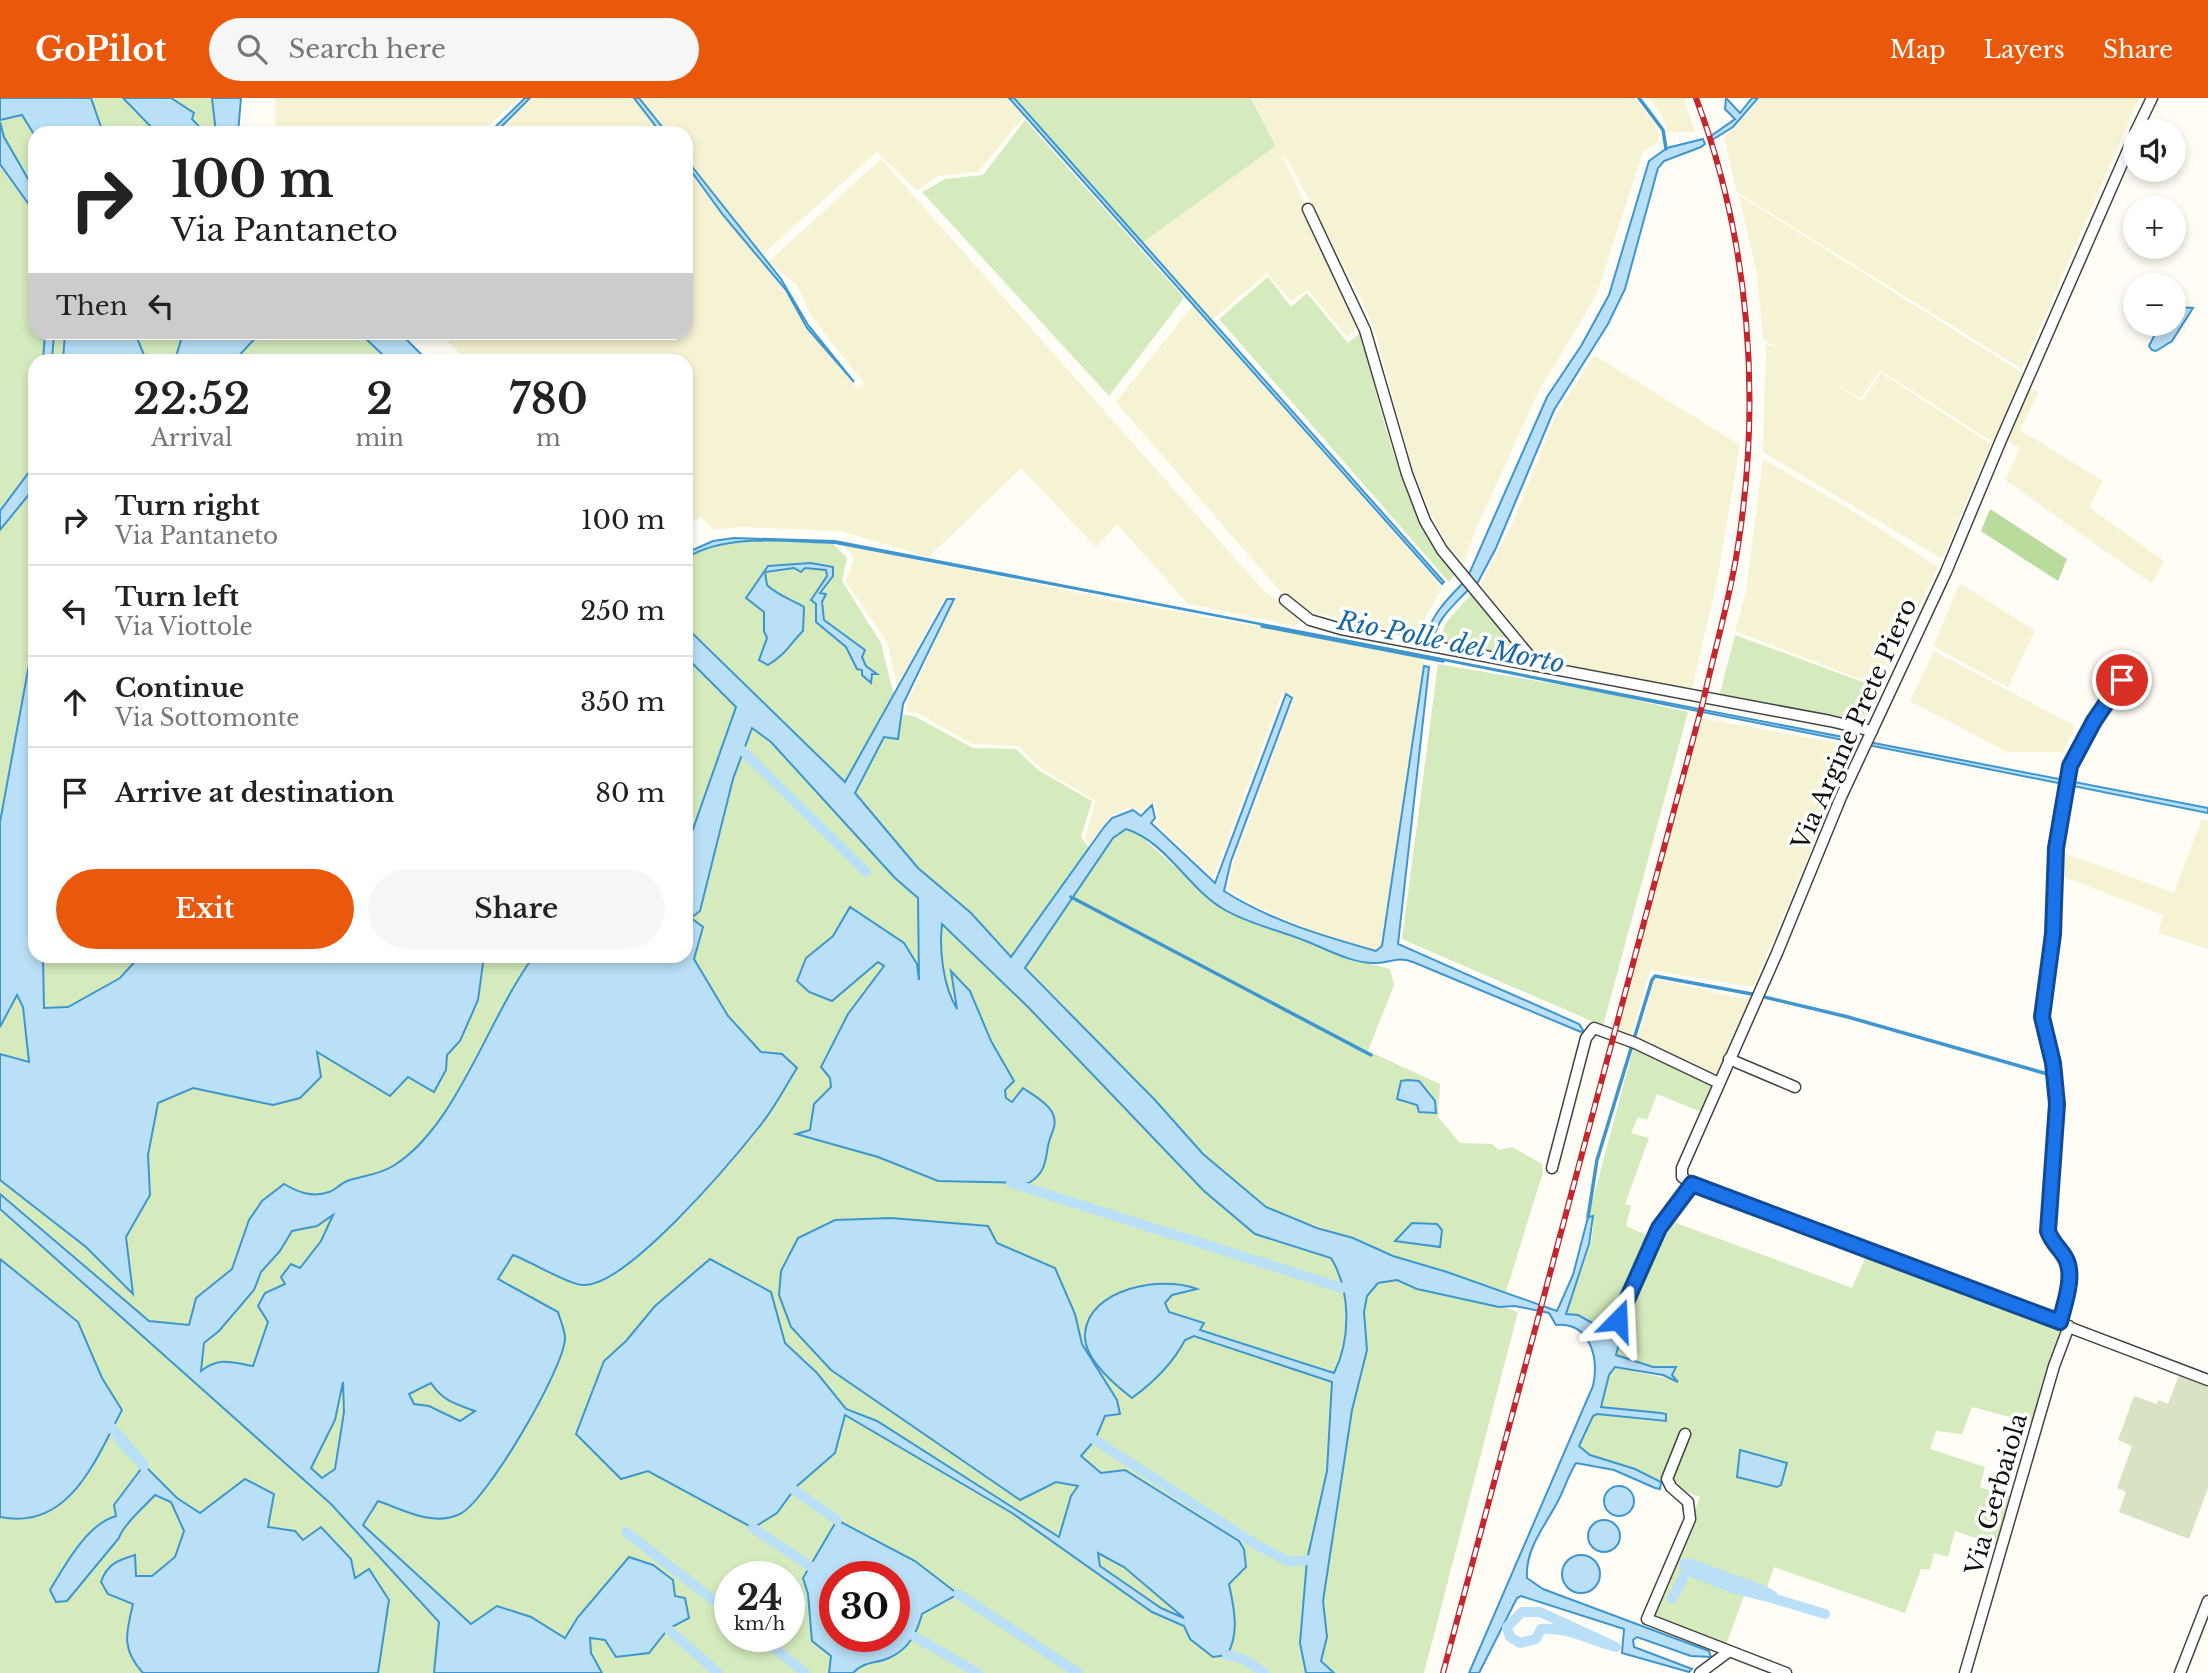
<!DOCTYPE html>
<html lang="en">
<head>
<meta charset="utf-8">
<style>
	body { margin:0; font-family:"Libre Baskerville",serif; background:#f6f6f6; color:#222; height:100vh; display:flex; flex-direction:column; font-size:26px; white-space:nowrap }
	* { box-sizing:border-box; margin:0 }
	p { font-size:23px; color:#767676 }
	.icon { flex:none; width:38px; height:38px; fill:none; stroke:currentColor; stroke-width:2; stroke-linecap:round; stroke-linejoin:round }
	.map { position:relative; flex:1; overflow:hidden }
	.side { position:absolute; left:28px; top:256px; width:665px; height:609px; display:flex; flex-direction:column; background:#fff; border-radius:21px; box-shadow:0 4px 10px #0003 }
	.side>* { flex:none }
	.guide { position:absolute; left:28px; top:28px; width:665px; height:214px; border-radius:21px; box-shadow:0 4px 10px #0003; background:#fff; color:#222; overflow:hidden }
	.controls { position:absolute; left:2123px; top:21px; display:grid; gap:14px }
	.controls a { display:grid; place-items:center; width:63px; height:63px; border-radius:50%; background:#fff; box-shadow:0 4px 10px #0003; font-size:35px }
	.speed { position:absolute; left:714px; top:1463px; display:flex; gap:14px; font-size:35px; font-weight:700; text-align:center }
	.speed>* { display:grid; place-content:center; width:91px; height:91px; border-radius:50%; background:#fff; box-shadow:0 4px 10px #0003; line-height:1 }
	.speed small { font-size:18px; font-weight:400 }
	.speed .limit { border:10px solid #d22; background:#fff; color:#111 }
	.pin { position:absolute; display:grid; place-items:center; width:60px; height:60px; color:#fff; margin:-30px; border:4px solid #fff; border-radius:50%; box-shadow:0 2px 7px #0007 }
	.me { position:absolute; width:77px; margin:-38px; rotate:21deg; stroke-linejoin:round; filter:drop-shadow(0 0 5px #0008) }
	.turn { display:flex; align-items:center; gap:24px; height:147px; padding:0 28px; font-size:32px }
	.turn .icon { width:91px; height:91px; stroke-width:2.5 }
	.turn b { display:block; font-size:49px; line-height:60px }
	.then { display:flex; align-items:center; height:66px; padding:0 28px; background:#0003; gap:14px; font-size:26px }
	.eta { display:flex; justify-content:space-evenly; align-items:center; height:119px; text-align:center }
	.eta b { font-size:42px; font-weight:600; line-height:49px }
	.action { display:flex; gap:14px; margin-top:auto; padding:14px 28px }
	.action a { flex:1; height:80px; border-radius:42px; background:#ea580c; color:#fff; font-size:28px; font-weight:600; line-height:80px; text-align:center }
	.action a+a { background:#f6f6f6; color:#222 }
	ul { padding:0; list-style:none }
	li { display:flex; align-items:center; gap:21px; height:91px; padding:0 28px; border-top:2px solid #e0e0e0 }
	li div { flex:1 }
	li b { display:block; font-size:26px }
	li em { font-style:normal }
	header { display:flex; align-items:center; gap:42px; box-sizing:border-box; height:98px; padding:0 35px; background:#ea580c; color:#fff }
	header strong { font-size:33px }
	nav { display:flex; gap:38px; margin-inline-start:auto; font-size:24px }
	.search { width:490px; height:63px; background:#f6f6f6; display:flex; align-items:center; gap:18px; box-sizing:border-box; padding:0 24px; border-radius:38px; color:#767676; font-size:26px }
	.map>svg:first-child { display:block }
</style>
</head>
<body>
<header>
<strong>GoPilot</strong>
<div class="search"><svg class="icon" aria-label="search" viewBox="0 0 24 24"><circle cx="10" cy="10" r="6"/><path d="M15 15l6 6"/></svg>Search here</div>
<nav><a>Map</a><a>Layers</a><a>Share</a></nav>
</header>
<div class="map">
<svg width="2208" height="1575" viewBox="0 0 2208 1575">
	<rect width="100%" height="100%" fill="#fffdf5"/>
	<g fill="#f6f3d4">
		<path d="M275,0H519L480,35H275Z"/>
		<path d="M527,0H634L662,35H492Z"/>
		<path d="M637,0H1010L1025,17L978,74L937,78L917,93L877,54L762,157L720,108L858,291L864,285L811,218L797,187L768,164L881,61L1264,493L1300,520L1296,528L1188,506L1117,426L1096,449L1021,370L929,459L840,433L741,429L714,432L701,419L686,429V262H466L440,235L686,234V35H663Z"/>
		<path d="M1252,0H1634L1654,25L1660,42L1643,54L1596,198L1539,293L1476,431L1464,465L1448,447L1433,420L1414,376L1375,233L1360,198L1288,62L1282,57L1362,225L1347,239L1308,192L1291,203L1267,175L1212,222L1142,145L1277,48Z"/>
		<path d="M1649,0H1684L1695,34H1667L1663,19Z"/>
		<path d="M1761,0H2139L2022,271L1737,94L1724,39L1741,24Z"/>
		<path d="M1739,97L2024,276L1994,345L1880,272L1861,300L1826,280L1862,303L1881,275L1991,346L1942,461L1763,354L1766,246L1778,250L1763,241L1757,176Z"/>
		<path d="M1193,207L1442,490L1416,537L1313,515L1278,491L1116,304Z"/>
		<path d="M1594,257L1740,347L1717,482L1692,591L1541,562L1481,486L1513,424L1555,319Z"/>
		<path d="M2029,290L2039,294L2020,332L2103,383L2089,409L2164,463L2152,486L2005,382L2020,350L2005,341Z"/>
		<path d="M1763,361L1861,418L1938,469L1881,589L1735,533L1746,494Z"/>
		<path d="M843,447L1113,502L1424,559L1418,620L1382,848L1376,854L1314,834L1258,809L1228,791L1231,773L1294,601L1282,595L1213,780L1155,725L1160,719L1154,703L1141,713L1129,709L1110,718L1089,747L1085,740L1096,703L1039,669L1018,648L972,646L918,615L907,613L906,608L956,497L945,498L897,587L887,544L846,484L854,460Z"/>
		<path d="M1960,485L2035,533L2008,589L1933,548Z"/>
		<path d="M1934,553L2075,628L2063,654H2007L1910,603Z"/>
		<path d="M1702,620L1855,648L1753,889L1650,872L1631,938L1616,934Z"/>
		<path d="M2202,721L2208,722V851L2158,835L2163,817L2059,777L2061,754L2181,797L2174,794Z"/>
		<path d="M1656,881L1749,902L1716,977L1637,942Z"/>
	</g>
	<g fill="#d5ebbd" fill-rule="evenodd">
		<path d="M11,0H239L237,35H35V93L4,39L0,22L21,18Z"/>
		<path d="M1011,0H1251L1276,48L1142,145Z"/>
		<path d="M1025,22L1184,200L1109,298L922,94L945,81L983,77Z"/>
		<path d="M0,66L29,104L35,98V234L391,235L416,262H35V858H686V536L890,737L855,695L884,638L900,632L903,616L916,619L973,650L1016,651L1038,672L1092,703L1081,739L1089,750L1011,859L1025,869L1113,739L1126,731L1136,734L1221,810L1350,860L1390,871L1394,887L1368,953L1440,986L1438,1019L1460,1045L1492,1046L1499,1052L1512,1049L1542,1066L1543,1074L1506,1194L1393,1158L1353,1140L1272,1113L1299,1139L1518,1214L1424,1575H0ZM730,1479H789V1538H730ZM835,1479H894V1538H835Z"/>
		<path d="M1268,179L1291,209L1307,195L1348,245L1360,235C1383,315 1400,411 1455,476L1449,484L1219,221Z"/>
		<path d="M761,440L831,444L847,460L842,483L881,545L894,598L845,685L686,529V460L707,446Z"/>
		<path d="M1471,496L1526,560L1440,543L1445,526Z"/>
		<path d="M1735,537L1882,591L1865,622L1851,624L1719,599Z"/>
		<path d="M1438,566L1596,593L1688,614L1603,928L1402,841Z"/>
		<path d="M1634,948L1714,986L1701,1014L1657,996L1647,1022L1638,1019L1631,1035L1649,1040L1625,1106L1631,1108L1626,1128L1658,1142L1671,1123L1852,1190L1868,1154L2063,1230L2040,1292L2032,1325L1972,1309L1962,1336L1936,1333L1930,1351L1985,1369L1980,1389L2015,1400L1999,1448L1955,1433L1948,1459L1934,1455L1930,1471H1921L1905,1515L1774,1469L1766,1493L1748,1487L1725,1550L1652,1520L1700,1399L1590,1357L1579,1349L1593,1318L1597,1316L1654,1323L1635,1314L1601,1309L1609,1277L1615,1269L1678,1283L1672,1277L1674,1269H1653L1616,1257L1619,1246L1609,1239L1607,1224L1598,1228L1578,1217L1566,1216C1573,1185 1596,1151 1593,1118L1588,1119Z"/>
	</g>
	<path fill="#b9dc9c" d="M1990,411L2067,461L2058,483L1981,433Z"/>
	<path fill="#d9e3c4" d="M2180,1275L2208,1286V1390L2189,1441L2119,1414L2126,1394L2117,1390L2132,1348L2118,1342L2134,1298L2157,1306L2159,1302L2168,1306Z"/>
	<g fill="#b9e0f7" stroke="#3f96cf" stroke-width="2" fill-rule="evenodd">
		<path d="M0,0H91L103,35H35V38L22,17L0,22Z"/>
		<path d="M123,0H171L194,15L192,21L205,35H157Z"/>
		<path d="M212,0H241L238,35H216Z"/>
		<path d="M525,0H530L495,35H489Z"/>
		<path d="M634,0H639L667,35H661Z"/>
		<path d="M1009,0H1014L1444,484L1442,486Z"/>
		<path d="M1726,0L1740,15L1752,0H1758L1733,29L1712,42L1711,38L1735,21L1725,11Z"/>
		<path d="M0,24L4,39L35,93V115L0,66Z"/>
		<path d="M1703,41L1705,46L1701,49L1664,63L1658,70L1625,191L1608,226L1554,312L1496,450L1477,486L1469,476L1547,299L1581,248L1609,197L1649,63L1667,50Z"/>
		<path d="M686,61L781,181L808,227L854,284L807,230L786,192L723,117L686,66Z"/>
		<path d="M2174,205L2178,209L2193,210L2172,243L2156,253L2152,252L2149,248L2160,226H2174Z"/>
		<path d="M45,235H54L52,262H43Z"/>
		<path d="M65,235H135L146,262H63Z"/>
		<path d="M183,235V234L260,235L235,262H175Z"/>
		<path d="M360,235H400L427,262H388Z"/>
		<path d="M35,343V389L0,432V413L32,370Z"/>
		<path d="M734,440L835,443L2208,710V715L1343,542L835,445C788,444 728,434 686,460V455L713,443Z"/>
		<path d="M811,465L833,469V478L820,495L826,496L822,504L824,522L865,552L862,559L866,568L877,576H872L871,585L862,577V572L857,571L846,549L816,524V506L811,502L827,478L826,472L805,470L801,474L794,470L765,474L767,487C777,497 792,502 804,509L803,533C789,547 786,556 768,567L759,562L767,540L764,533V514L746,500L768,468Z"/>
		<path d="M1463,485L1469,491C1456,505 1430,526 1435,547L1427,545C1425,523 1449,499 1463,485Z"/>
		<path d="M947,501H954L903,606L898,641L884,639L855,695L918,770L971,815L1011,859L1104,729L1112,720L1133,712L1141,718L1152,707L1155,720L1151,725L1215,785L1286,596L1292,600L1231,763L1224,793C1271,823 1323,838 1376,853L1382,848L1424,568L1429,569L1398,846L1579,926L1583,932L1581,934L1413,864C1395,858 1392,865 1376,865C1349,866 1320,847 1295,839C1270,830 1248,825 1225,812C1189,792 1167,744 1126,731L1113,740L1025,870L1155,1002L1203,1056L1266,1109L1317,1130L1353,1140L1393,1158L1447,1174L1557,1213L1573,1177L1588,1119L1593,1118L1589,1146L1566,1216L1578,1217L1598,1228L1609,1221V1239L1619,1246L1616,1257L1653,1269H1676L1672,1277L1678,1284L1663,1277L1615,1269L1609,1277L1601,1309L1661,1315L1666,1316V1323L1597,1316L1593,1318L1579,1348L1590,1357L1635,1371L1661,1384L1660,1391L1655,1390L1614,1372L1576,1365C1568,1378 1564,1392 1557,1405C1544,1429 1525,1452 1527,1480L1543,1491L1709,1553L1711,1559L1691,1558L1637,1539L1633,1542L1634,1549L1692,1571L1689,1574L1622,1555L1624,1531L1521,1498L1517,1500L1479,1575H1469L1593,1288C1599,1261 1591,1224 1556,1227L1549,1215L1515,1208L1499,1209L1417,1191L1397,1182L1378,1185L1367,1198L1364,1214L1367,1252L1352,1312L1323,1503L1327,1539L1321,1563L1334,1575H1306L1300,1545L1307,1462L1327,1373L1332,1284L1194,1238L1185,1242C1173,1265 1154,1284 1132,1300C1115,1287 1083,1260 1085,1236C1088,1190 1163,1177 1197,1191L1172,1197L1165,1205L1169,1214L1204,1225L1200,1232L1334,1275C1351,1241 1351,1193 1331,1160L1255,1136L1204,1093L1028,909L942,826C939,852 943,888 957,911L951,873L970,893L991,943L1014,983L1005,992L1006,1000L1012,1004L1023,990C1033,997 1048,1005 1053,1016C1058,1028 1050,1036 1048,1048C1045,1065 1045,1075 1029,1085L938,1083L878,1059L796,1036L810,1032L814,1006L831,989L830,980L821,969L848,916L884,868L878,864L832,903L809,894L797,883L806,860L833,838L850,809L904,845L917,866L919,882L918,800L895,780L771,644L752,630L733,681L700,813L691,820L703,829L694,861L728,918L761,954L782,956L797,970C785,989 774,1011 759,1029C732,1063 625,1191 582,1187C567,1186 530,1163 513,1157L498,1181L558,1214C560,1222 565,1232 565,1240C565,1269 486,1404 460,1416C433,1429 404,1412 378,1403L363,1427L471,1526L497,1508L531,1519L565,1540L578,1519L629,1459L653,1467L673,1482L675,1498L685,1500L689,1520L668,1531L649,1555L616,1559L605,1542L590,1540L591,1555L602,1575H434L439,1524L331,1406L0,1111V1096L149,1223L189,1227L196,1200L232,1171L249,1122L262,1103L284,1086C298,1094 312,1100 329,1094C335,1092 340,1086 347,1083C362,1078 378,1077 393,1068C457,1029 488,919 534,858H686V751L736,609L686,559V529L845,684ZM333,1117L321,1143L300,1170L291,1166L281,1179L285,1186L265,1195L258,1208L268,1224L253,1268C231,1264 219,1259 201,1273L204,1245L219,1233L254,1192L261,1174L280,1153L292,1133L317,1128ZM343,1284L344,1314L335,1371L322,1380L311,1370L335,1322ZM431,1285C443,1303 455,1306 475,1313L460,1323L429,1308L414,1306L409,1296Z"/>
		<path d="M35,534V858H43L44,910L68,909L120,880L140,858H383L384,861L387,858H484L478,902L460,943L447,957L446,972L434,994L408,979L390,998L317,954L321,979L300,1000L273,1007L193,990L158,1005L148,1057L150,1097L126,1139L133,1196L86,1149L0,1082V956L29,964L23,909L17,897L0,929V724Z"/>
		<path d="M1408,982L1419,983L1435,1003L1436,1015L1419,1014L1417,1007L1397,1001L1401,983Z"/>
		<path d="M891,1120L988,1128L997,1145L1055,1170L1075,1216L1082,1246L1117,1302L1120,1316L1105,1318L1095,1342L1081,1358L1101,1375L1125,1372L1239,1443L1244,1451L1246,1469L1229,1486C1234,1510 1240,1535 1227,1557L1213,1559L1190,1541L1184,1528L1152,1514L1012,1415L845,1317L835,1355L796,1389L777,1415L753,1430L648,1373L621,1381L576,1336L604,1263L626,1243L655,1208L710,1161L771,1194L785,1245L817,1275L846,1311L877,1323L1059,1439L1071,1398L1078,1388L1056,1384L1020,1402L831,1272L791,1229L779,1197L781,1173L798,1140L835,1122ZM1098,1455L1124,1469L1184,1520L1161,1510L1100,1468Z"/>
		<path d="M1412,1125L1437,1126L1442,1132L1440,1149L1395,1143Z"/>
		<path d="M0,1161L78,1224L102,1280L122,1312C95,1363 69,1433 0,1419Z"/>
		<path d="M1740,1352L1787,1365L1781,1387L1777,1389L1737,1379Z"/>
		<path d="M144,1367L177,1400L200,1415L245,1381L274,1396L268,1429L295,1433L303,1442L321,1429L351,1461L355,1480L369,1471L389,1502L378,1575H143C121,1551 126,1535 133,1506L108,1496L101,1484C107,1466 118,1462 135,1457L136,1478H152L175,1459L184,1433L171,1404L155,1397C145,1408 123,1427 119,1440L67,1503L56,1504L50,1492C65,1467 87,1426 116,1418L114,1407Z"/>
		<circle cx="1619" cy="1403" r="15"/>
		<path d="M837,1422L915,1463L958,1496L922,1516C917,1535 909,1551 889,1560C875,1566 864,1563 853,1575H829L831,1558L812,1543L808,1496L803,1480ZM835,1479H894V1538H835Z"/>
		<circle cx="1604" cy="1438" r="16"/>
		<circle cx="1581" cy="1476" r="19"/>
	</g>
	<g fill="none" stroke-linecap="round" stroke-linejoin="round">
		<g stroke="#3f96cf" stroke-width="3.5">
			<path d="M1639,0L1663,32L1666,51"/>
			<path d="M1262,528L1443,563"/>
			<path d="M1071,799L1371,957"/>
			<path d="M1588,1119L1597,1062L1652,882L1655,878L1752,896L1848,919L2051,977"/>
		</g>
		<g stroke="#b9e0f7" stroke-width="10">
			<path d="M743,653L866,774"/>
			<path d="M1011,1085L1342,1190"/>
			<path d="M112,1330L144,1367V1368L123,1346Z"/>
			<path d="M1095,1342L1255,1446L1289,1464L1307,1462"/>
			<path d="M794,1392L837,1422"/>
			<path d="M753,1430L811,1469"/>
			<path d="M626,1434L730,1515"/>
			<path d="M1688,1465L1762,1492L1773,1498L1772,1500L1735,1491L1687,1472L1684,1466Z"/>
			<path d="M958,1496L1078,1575"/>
			<path d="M1772,1500L1825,1516"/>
			<path d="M1672,1501L1687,1472"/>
			<path d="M1522,1514H1540L1616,1549C1590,1542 1568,1529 1541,1531L1536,1541L1520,1545L1510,1539L1507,1529Z"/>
			<path d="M668,1531L718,1575"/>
			<path d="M759,1538L805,1575"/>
			<path d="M915,1539L978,1575"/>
			<path d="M1227,1557L1243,1561L1265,1575"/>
		</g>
		<g stroke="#444" stroke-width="13">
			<g id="street">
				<path d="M2136,33L2152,0"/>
				<path d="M1308,111L1365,232L1407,376L1425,423L1442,452L1537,567"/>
				<path d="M1285,502L1310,522L1341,531L1830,623L1872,633"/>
				<path d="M1729,961L1795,989"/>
				<path d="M1552,1070L1586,940L1594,930L1635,945L1719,985"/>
				<path d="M1692,1086L2208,1282"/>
				<path d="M1618,1222L1659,1130L1692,1086L1682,1079V1070L1777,855L1841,699L1946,474L2001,342L2135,36"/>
				<path d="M2060,1224C2064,1207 2075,1178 2066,1161C2060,1150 2052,1145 2048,1133L2057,1006L2053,965L2042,919L2052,836L2056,750L2070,669L2094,623L2122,582"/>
				<path d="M1685,1336L1667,1381L1671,1389L1688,1404L1690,1421L1647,1521L1786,1575"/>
				<path d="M1700,1575L1728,1554"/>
				<path d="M1965,1575L2054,1268L2069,1228"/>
				<path d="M2180,1575L2208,1503"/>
			</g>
		</g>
		<use href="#street" stroke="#fff" stroke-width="10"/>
		<g stroke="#c4262e" stroke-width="6">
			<path id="rail" d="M1443,1575L1703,604C1714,554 1729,504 1737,454C1762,303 1750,143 1696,0"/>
		</g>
		<use href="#rail" stroke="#fff" stroke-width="3.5" stroke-dasharray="10" stroke-linecap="butt"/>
	</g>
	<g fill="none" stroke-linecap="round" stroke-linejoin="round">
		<g stroke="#114b97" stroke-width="18">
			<path id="route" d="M1618,1222L1659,1130L1692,1086L2060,1224C2064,1207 2075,1178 2066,1161C2060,1150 2052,1145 2048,1133L2057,1006L2053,965L2042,919L2053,836L2056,750L2070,668L2094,623L2122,582"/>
		</g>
		<use href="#route" stroke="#1a73e8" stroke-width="12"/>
	</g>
	<g text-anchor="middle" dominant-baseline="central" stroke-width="7" stroke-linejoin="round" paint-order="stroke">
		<g font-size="24" fill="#111" stroke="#fff">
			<text transform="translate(1854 626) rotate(-66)">Via Argine Prete Piero</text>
			<text transform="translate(1996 1396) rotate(-74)">Via Gerbaiola</text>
		</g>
		<g font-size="26" font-style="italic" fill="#1768a6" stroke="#fff">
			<text transform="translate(1451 544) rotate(11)">Rio Polle del Morto</text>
		</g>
	</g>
</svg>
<div class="controls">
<a><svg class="icon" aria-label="sound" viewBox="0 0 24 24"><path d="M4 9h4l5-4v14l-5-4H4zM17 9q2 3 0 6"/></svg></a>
<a>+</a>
<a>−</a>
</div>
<div class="speed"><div>24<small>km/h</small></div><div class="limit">30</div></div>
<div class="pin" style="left:2122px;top:582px;background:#d93025"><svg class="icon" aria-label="arrive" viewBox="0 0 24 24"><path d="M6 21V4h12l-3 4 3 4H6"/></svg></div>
<svg class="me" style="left:1618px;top:1222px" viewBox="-20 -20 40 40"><path d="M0-17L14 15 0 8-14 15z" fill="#1a73e8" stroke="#fff" stroke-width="4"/></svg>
<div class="guide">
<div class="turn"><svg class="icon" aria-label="right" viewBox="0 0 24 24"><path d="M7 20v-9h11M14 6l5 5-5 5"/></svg><div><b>100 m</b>Via Pantaneto</div></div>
<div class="then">Then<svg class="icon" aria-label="left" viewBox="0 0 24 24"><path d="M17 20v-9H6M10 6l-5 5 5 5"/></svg></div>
</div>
<section class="side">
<div class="eta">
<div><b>22:52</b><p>Arrival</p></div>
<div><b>2</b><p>min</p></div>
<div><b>780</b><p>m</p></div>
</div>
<ul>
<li><svg class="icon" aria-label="right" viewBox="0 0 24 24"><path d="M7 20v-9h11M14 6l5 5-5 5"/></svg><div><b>Turn right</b><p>Via Pantaneto</p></div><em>100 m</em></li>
<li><svg class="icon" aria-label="left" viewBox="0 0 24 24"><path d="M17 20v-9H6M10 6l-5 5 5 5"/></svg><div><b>Turn left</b><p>Via Viottole</p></div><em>250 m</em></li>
<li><svg class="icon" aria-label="ahead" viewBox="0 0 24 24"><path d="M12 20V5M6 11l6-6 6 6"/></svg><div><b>Continue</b><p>Via Sottomonte</p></div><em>350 m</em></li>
<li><svg class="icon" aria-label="arrive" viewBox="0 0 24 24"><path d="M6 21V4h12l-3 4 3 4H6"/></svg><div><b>Arrive at destination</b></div><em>80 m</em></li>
</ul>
<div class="action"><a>Exit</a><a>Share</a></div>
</section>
</div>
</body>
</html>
